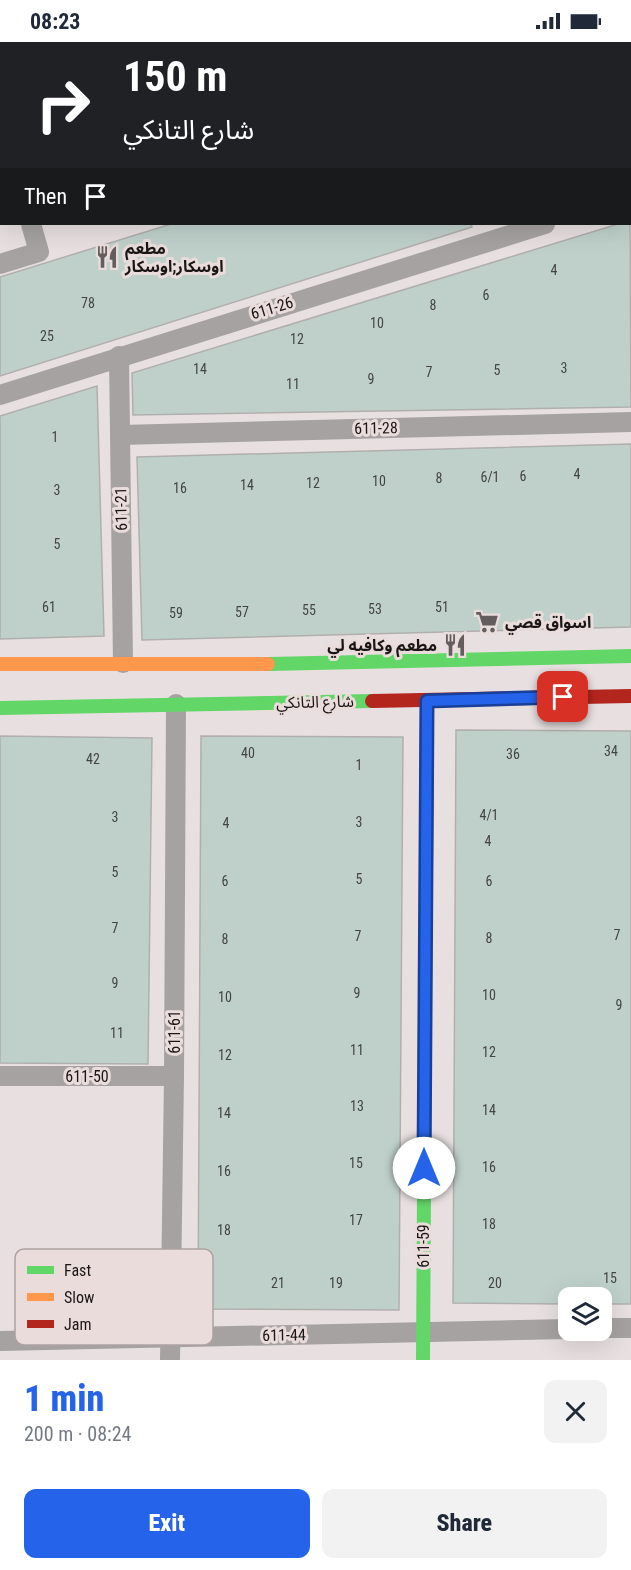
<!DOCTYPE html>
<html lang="en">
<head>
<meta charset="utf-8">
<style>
	body { margin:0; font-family:"Roboto Condensed","Noto Sans Arabic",sans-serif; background:#f2f2f3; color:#1f2937; height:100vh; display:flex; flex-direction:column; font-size:22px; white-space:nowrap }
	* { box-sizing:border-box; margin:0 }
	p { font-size:20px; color:#747a83 }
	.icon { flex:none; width:33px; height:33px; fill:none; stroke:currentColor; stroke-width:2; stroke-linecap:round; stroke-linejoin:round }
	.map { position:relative; height:1318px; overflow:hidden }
	.side { display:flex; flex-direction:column; background:#fff; flex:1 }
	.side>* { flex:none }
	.top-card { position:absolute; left:0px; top:0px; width:632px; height:183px; box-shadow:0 6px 24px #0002; background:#202124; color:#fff; overflow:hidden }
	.tools { position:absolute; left:558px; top:1245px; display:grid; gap:12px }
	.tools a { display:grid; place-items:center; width:54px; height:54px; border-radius:12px; background:#fff; box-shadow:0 6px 24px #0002; font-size:30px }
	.pin { position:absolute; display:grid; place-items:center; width:51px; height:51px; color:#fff; margin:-26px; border-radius:12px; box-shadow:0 3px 9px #0006 }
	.me { position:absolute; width:66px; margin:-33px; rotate:0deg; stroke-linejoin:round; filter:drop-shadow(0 0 4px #0008) }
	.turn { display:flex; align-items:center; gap:21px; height:126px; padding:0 24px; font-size:27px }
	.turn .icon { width:78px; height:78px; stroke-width:2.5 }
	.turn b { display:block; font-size:42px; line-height:51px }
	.then { display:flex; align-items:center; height:57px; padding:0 24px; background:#0003; gap:12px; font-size:22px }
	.round { display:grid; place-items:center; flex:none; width:63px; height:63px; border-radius:12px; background:#f2f2f3 }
	.headline { display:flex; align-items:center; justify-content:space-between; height:102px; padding:0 24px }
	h1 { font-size:36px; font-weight:800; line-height:45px; color:#2563eb }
	.cta { display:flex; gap:12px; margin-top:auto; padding:12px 24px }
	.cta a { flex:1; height:69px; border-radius:12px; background:#2563eb; color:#fff; font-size:24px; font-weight:800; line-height:69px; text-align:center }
	.cta a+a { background:#f2f2f3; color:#1f2937 }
	.status { display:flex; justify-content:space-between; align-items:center; height:42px; padding:0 30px; background:#fff; direction:ltr }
	.status svg { height:16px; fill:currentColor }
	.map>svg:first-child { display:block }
</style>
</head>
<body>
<div class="status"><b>08:23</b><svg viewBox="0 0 49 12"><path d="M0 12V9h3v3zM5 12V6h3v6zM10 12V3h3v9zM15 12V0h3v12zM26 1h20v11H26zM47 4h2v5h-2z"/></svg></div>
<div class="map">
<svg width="631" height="1318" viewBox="0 0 631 1318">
	<rect width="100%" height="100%" fill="#e8e0e0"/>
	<g fill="#bfd0cb" stroke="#b0afae" stroke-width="1.5">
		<path d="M630,178L631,365L133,373L132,331L618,182H630Z"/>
		<path d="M171,182H471L472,185L0,334V235Z"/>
		<path d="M97,344L104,594L0,597V374Z"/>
		<path d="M631,402V585L142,598L137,415Z"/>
		<path d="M456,688L631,689V1262H602V1256H568V1262L453,1261Z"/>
		<path d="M0,694L152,696L148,1022L0,1021Z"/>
		<path d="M201,694L403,695L399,1268L198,1267Z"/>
	</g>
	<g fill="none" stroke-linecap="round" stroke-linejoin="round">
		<g stroke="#a6a2a2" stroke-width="20">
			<path d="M121,2V0"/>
			<path d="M630,155H631"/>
			<path d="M0,222L39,210L31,182"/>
			<path d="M119,314L123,621"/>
			<path d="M0,353L545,182"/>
			<path d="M120,393L631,380"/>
			<path d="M0,1034H174"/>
			<path d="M602,1286H631"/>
			<path d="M0,1299L568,1287"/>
			<path d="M170,1318L174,1034L176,662"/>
		</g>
		<g stroke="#63d668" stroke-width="14">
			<path d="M0,100H2"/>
			<path d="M268,622L631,614"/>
			<path d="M0,666L372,659"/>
			<path d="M423,1318L426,822"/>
		</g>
		<g stroke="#ff974d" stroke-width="14">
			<path d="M319,2L324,0"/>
			<path d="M0,139H2"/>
			<path d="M0,622H268"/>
		</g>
		<g stroke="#b3261e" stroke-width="14">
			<path d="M451,2L456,0"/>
			<path d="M372,659L631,654"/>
			<path d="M426,822L427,659"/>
		</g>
	</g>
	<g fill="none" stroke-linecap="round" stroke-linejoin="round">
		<g stroke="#184099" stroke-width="15">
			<path id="route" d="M424,1126L427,659L563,655"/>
		</g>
		<use href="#route" stroke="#2563eb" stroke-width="10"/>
	</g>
	<defs>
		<g id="restaurant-bare" transform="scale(1.8)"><path d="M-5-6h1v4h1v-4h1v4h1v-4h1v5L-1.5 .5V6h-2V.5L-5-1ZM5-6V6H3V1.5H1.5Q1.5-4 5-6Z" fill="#635d5d" stroke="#ebdcdc" stroke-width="2.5" paint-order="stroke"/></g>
		<g id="supermarket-bare" transform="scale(1.8)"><path d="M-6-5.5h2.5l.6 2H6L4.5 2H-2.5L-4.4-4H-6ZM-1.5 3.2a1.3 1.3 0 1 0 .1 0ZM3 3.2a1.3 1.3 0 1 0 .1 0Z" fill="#635d5d" stroke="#ebdcdc" stroke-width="2.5" paint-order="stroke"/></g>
	</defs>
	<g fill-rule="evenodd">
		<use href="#restaurant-bare" x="107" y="215"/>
		<use href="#supermarket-bare" x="487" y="580"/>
		<use href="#restaurant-bare" x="455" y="603"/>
	</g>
	<g text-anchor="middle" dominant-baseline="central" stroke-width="6" stroke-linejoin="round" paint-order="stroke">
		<g font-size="14" fill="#444443">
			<text x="554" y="228">4</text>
			<text x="486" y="253">6</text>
			<text x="88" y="261">78</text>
			<text x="433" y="263">8</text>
			<text x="377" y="281">10</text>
			<text x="47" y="294">25</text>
			<text x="297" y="297">12</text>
			<text x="564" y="326">3</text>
			<text x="200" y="327">14</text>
			<text x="497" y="328">5</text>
			<text x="429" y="330">7</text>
			<text x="371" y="337">9</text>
			<text x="293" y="342">11</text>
			<text x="55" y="395">1</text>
			<text x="577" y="432">4</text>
			<text x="523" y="434">6</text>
			<text x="490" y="435">6/1</text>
			<text x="439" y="436">8</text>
			<text x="379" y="439">10</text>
			<text x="313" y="441">12</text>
			<text x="247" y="443">14</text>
			<text x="180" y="446">16</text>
			<text x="57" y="448">3</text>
			<text x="57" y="502">5</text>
			<text x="49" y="565">61</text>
			<text x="442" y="565">51</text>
			<text x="375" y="567">53</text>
			<text x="309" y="568">55</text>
			<text x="242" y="570">57</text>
			<text x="176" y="571">59</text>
			<text x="611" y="709">34</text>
			<text x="248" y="711">40</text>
			<text x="513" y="712">36</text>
			<text x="93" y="717">42</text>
			<text x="359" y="723">1</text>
			<text x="489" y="773">4/1</text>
			<text x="115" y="775">3</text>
			<text x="359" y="780">3</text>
			<text x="226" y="781">4</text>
			<text x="488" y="799">4</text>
			<text x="115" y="830">5</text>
			<text x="359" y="837">5</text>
			<text x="225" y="839">6</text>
			<text x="489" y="839">6</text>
			<text x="115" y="886">7</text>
			<text x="617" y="893">7</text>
			<text x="358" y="894">7</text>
			<text x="489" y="896">8</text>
			<text x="225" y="897">8</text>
			<text x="115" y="941">9</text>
			<text x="357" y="951">9</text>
			<text x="489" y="953">10</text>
			<text x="225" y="955">10</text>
			<text x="619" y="963">9</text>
			<text x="117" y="991">11</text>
			<text x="357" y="1008">11</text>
			<text x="489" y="1010">12</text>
			<text x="225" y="1013">12</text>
			<text x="357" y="1064">13</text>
			<text x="489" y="1068">14</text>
			<text x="224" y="1071">14</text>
			<text x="356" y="1121">15</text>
			<text x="489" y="1125">16</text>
			<text x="224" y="1129">16</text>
			<text x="356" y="1178">17</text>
			<text x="489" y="1182">18</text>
			<text x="224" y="1188">18</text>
			<text x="610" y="1236">15</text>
			<text x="278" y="1241">21</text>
			<text x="336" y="1241">19</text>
			<text x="495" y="1241">20</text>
		</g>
		<g font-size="16" font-weight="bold" fill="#1b1616" stroke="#ebdcdc" text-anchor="start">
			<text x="125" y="206">مطعم<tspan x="125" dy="18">اوسكار;اوسكار</tspan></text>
			<text x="505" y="580">اسواق قصي</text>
			<text x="437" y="603" text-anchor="end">مطعم وكافيه لي</text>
		</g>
		<g font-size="16" fill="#1b1616" stroke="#ebdcdc">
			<text transform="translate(272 266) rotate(-17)">611-26</text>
			<text transform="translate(376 386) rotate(-1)">611-28</text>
			<text transform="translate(121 467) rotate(-91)">611-21</text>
			<text transform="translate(315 660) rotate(-1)">شارع التانكي</text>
			<text transform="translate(174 990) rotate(-90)">611-61</text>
			<text x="87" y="1034">611-50</text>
			<text transform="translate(423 1204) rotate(-90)">611-59</text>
			<text transform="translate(284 1293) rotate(-1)">611-44</text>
		</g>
	</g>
	<rect x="15" y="1207" width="198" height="96" rx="9" fill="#ebdcdc" stroke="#ada1a1" stroke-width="1.5"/>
	<rect x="27" y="1224" width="27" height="8" fill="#63d668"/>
	<rect x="27" y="1251" width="27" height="8" fill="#ff974d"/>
	<rect x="27" y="1278" width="27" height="8" fill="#b3261e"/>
	<g font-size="16" fill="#1b1616">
		<text x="64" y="1234">Fast</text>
		<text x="64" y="1261">Slow</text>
		<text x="64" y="1288">Jam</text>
	</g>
</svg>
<div class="tools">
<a><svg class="icon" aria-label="layers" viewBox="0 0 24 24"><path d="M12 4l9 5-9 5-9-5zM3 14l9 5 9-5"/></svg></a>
</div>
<div class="pin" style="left:563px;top:655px;background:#d93025"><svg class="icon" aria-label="arrive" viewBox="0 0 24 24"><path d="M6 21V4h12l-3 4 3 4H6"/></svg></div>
<svg class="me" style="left:424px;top:1126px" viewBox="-20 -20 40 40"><circle r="19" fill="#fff"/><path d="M0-13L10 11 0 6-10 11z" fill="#2563eb"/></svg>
<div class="top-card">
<div class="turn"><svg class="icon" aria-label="right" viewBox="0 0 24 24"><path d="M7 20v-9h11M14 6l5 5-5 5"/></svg><div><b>150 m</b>شارع التانكي</div></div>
<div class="then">Then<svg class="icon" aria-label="arrive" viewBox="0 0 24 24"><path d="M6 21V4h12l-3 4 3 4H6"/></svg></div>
</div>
</div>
<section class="side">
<div class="headline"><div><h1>1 min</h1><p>200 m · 08:24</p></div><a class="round"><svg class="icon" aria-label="close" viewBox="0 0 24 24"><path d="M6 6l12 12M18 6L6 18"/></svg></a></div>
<div class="cta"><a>Exit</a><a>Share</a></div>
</section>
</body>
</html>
